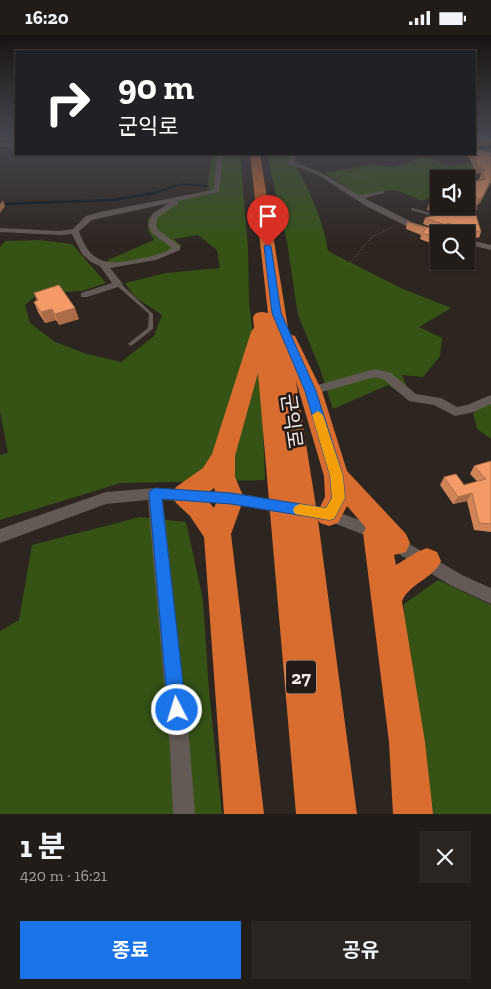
<!DOCTYPE html>
<html lang="ko">
<head>
<meta charset="utf-8">
<style>
	body { margin:0; font-family:"Zilla Slab","Noto Sans KR",serif; background:#2a2521; color:#f1f3f6; height:100vh; display:flex; flex-direction:column; font-size:19px; white-space:nowrap }
	* { box-sizing:border-box; margin:0 }
	p { font-size:16px; color:#a2a1a2 }
	.icon { flex:none; width:28px; height:28px; fill:none; stroke:currentColor; stroke-width:2; stroke-linecap:round; stroke-linejoin:round }
	.map { position:relative; height:779px; overflow:hidden }
	.side { display:flex; flex-direction:column; background:#221c18; flex:1 }
	.side>* { flex:none }
	.hud { position:absolute; left:15px; top:15px; width:461px; height:105px; border-radius:0px; box-shadow:0 1px 4px #0004,0 0 0 1px #3f3a37; background:#202124; color:#fff; overflow:hidden }
	.buttons { position:absolute; left:430px; top:135px; display:grid; gap:10px }
	.buttons a { display:grid; place-items:center; width:45px; height:45px; border-radius:0px; background:#221c18; box-shadow:0 1px 4px #0004,0 0 0 1px #3f3a37; font-size:25px }
	.pin { position:absolute; display:grid; place-items:center; width:42px; height:42px; color:#fff; margin:-51px -21px; border-radius:50% 50% 50% 0; rotate:-45deg; box-shadow:0 0 5px #0007 }
	.pin .icon { rotate:45deg }
	.me { position:absolute; width:55px; margin:-28px; rotate:355deg; stroke-linejoin:round; filter:drop-shadow(0 0 4px #0008) }
	.turn { display:flex; align-items:center; gap:18px; height:105px; padding:0 20px; font-size:22px }
	.turn .icon { width:65px; height:65px; stroke-width:2.5 }
	.turn b { display:block; font-size:35px; line-height:42px }
	.round { display:grid; place-items:center; flex:none; width:52px; height:52px; border-radius:0px; background:#2a2521 }
	.head { display:flex; align-items:center; justify-content:space-between; height:85px; padding:0 20px }
	h1 { font-size:30px; font-weight:700; line-height:38px }
	.cta { display:flex; gap:10px; margin-top:auto; padding:10px 20px }
	.cta a { flex:1; height:58px; border-radius:0px; background:#1a73e8; color:#fff; font-size:20px; font-weight:700; line-height:58px; text-align:center }
	.cta a+a { background:#2a2521; color:#f1f3f6 }
	.status { display:flex; justify-content:space-between; align-items:center; height:35px; padding:0 25px; background:#221c18; direction:ltr }
	.status svg { height:14px; fill:currentColor }
	.map>svg:first-child { display:block }
</style>
</head>
<body>
<div class="status"><b>16:20</b><svg viewBox="0 0 49 12"><path d="M0 12V9h3v3zM5 12V6h3v6zM10 12V3h3v9zM15 12V0h3v12zM26 1h20v11H26zM47 4h2v5h-2z"/></svg></div>
<div class="map">
<svg width="491" height="779" viewBox="0 0 491 779">
	<rect width="100%" height="100%" fill="#2d2520"/>
	<g fill="#365315">
		<path d="M212,119H240L248,214L249,269L262,366L265,445L121,448L0,485V420L8,418L0,376V212L5,206L39,205L72,209L106,248L82,256L39,258L25,270L30,288L55,307L87,319L121,327L154,301L162,280L135,262L125,248L166,238L220,233L217,215L198,200L174,204L182,212L112,233L108,225L154,205L148,195V184L178,162L210,155L208,149Z"/>
		<path d="M267,119H290C306,150 323,181 328,216L403,254L451,273L419,292L442,303L440,321L423,342L402,340L412,366L388,350L333,374L320,334L298,280L287,207Z"/>
		<path d="M423,121L448,131L470,128L486,133L464,137L471,145L466,151V144H439V158L422,166C395,154 392,151 365,164L325,138L375,129C392,136 408,129 423,121Z"/>
		<path d="M491,368V404L477,394L473,378Z"/>
		<path d="M140,482L186,487L203,565L209,656L222,779H0V596L19,585L32,510Z"/>
		<path d="M438,545L491,570V779H433L404,593V569Z"/>
	</g>
	<g fill="none" stroke-linecap="round" stroke-linejoin="round">
		<path stroke="#06121a" stroke-width="2" d="M148,160L182,149L206,151"/>
		<path stroke="#06121a" stroke-width="2.5" d="M0,169L114,165L152,158"/>
		<g stroke="#726b67" stroke-width="1" stroke-dasharray="1 2" stroke-linecap="butt">
			<path d="M337,139C353,137 362,142 375,152"/>
			<path d="M347,231L372,202L392,192"/>
		</g>
		<g fill="#635a55" fill-rule="evenodd">
			<path d="M412,173L438,180L439,181L437,182L411,175V173Z"/>
			<path d="M116,248H120L153,279V294L131,311L128,309L129,308L148,293L149,279L116,250Z"/>
		</g>
		<g fill="#635a55" fill-rule="evenodd">
			<path d="M16,107V111L0,112V108Z"/>
			<rect x="475" y="114" width="16" height="4"/>
			<path d="M217,119H223L219,157L178,166V169L158,182L156,190L158,195L180,211V215L156,225L110,233L123,249L121,251L87,262H81V258L112,248L100,231L91,227L82,219L72,199L60,200L0,197V193L60,196L73,194L86,181L100,177L214,155ZM169,168L152,179L148,190L152,198L172,213C162,219 149,222 138,224C107,231 90,229 79,196L92,185Z"/>
			<path d="M291,119H297L294,127L322,138L359,160L384,156V158L364,163L412,187L446,199H439V201L406,191L366,171L318,140L289,129Z"/>
			<path d="M466,204L491,210V215L466,209Z"/>
			<path d="M375,334L391,338L416,359L441,363L457,372L467,370L491,360V369L474,377L455,381L434,370L409,366L383,344L375,342L311,360L305,356L307,353Z"/>
			<path d="M155,453L231,457L286,467L291,469L293,473L291,477L286,479L231,469L163,465L190,715L195,779H173L170,715L148,465L106,469L0,508V494L106,457Z"/>
			<path d="M326,473L382,493L462,540L491,553V569L450,550L372,503L321,483L319,479L321,475Z"/>
		</g>
		<path fill="#d96d2f" fill-rule="evenodd" d="M250,119H260L289,299L295,301L297,305L322,356L347,436L406,499L410,508L406,517L394,520L396,530L417,517L427,513L437,517L441,526C433,544 410,548 402,566L425,707L433,779H393L389,707L363,498L366,493L347,471L338,488L329,491L320,488L318,485L357,779H296L258,338L235,421V442L244,463L231,499L264,779H224L204,502L190,481L176,468L172,460L176,452L203,433L212,419L251,297L254,293L253,282L256,278L262,277L268,278ZM296,346L324,441L325,462L317,478ZM214,453L218,463L214,473L204,461Z"/>
	</g>
	<g fill="#d28459">
		<path d="M491,118V147L480,168L476,171L470,168L466,169V151L480,145L479,144L481,139L480,138L477,139L467,119Z"/>
		<rect x="307" y="119" width="39" height="1"/>
		<path d="M439,165V171H458L435,177L427,175L429,168Z"/>
		<path d="M477,172L475,178L481,197L479,203L466,200V199H462L448,195L447,197L444,196L443,199H439V204L433,209L420,204L421,200L406,194L407,187L440,196H442L423,189L425,183Z"/>
		<path d="M34,258L79,284L59,290L56,285L45,288L38,277L34,267L37,266Z"/>
		<path d="M491,426V497L474,495L467,466L453,469L440,450L444,442L464,450L477,446L470,439L474,431Z"/>
	</g>
	<g fill="#ab6c48">
		<path d="M491,106V110L475,113V108Z"/>
		<path d="M482,132L480,138L477,139L479,133Z"/>
		<path d="M491,145V147L480,168L476,171L479,164Z"/>
		<path d="M472,161L470,168L466,169V163Z"/>
		<path d="M3,165L5,171L0,178V169Z"/>
		<path d="M437,170H439V171H458L435,177Z"/>
		<path d="M439,199V204L433,209L435,202Z"/>
		<path d="M75,273L79,284L59,290L55,279Z"/>
		<path d="M52,274L56,285L45,288L41,277Z"/>
		<path d="M472,458L467,466L453,469L458,462Z"/>
	</g>
	<g fill="#f49a67" stroke="#ab6c48">
		<path d="M475,100H480L491,104V106L475,108Z"/>
		<path d="M475,114L491,118V145L483,161L479,164L472,161L466,163V151L475,146L486,144L481,137L484,136L482,132L479,133L472,119H475Z"/>
		<path d="M435,164L439,165V170H437L429,168Z"/>
		<path d="M470,171L477,172L475,177L481,197L447,188L449,191L425,183Z"/>
		<path d="M407,187L440,196L445,194L435,202L422,198L426,194Z"/>
		<path d="M59,250L75,273L55,279L52,274L41,277L34,267L38,265L34,258Z"/>
		<path d="M491,426V489L479,488L472,458L458,462L444,442L456,439L464,450L486,444L474,431Z"/>
	</g>
	<linearGradient id="sky" x2="0" y2="1"><stop stop-color="#191412"/><stop offset="0.48" stop-color="#46464e"/><stop offset="1" stop-color="#46464e" stop-opacity="0"/></linearGradient>
	<rect width="491" height="210" fill="url(#sky)"/>
	<path fill="#1a73e8" stroke="#114b97" d="M268,209L271,211L281,278L316,356L343,441L345,463L334,484L329,485L231,469L162,464L186,675L183,682L177,684L170,682L168,675L149,458L151,455L155,453L231,458L326,473L332,463L330,441L305,356L272,278L264,211Z"/>
	<path fill="#f59e0b" d="M318,376L323,380L343,441L345,463L334,484L329,485L300,480L295,479L293,475L295,471L300,469L326,473L332,463L330,441L312,380Z"/>
	<g text-anchor="middle" dominant-baseline="central" stroke-width="5" stroke-linejoin="round" paint-order="stroke">
		<rect fill="#231b17" stroke="#b3adaa" stroke-width="1" x="286" y="625.5" width="30" height="33" rx="4"/>
		<g font-size="19" font-weight="bold" fill="#f1ebe9">
			<text x="301" y="642">27</text>
		</g>
		<g font-size="20" fill="#f1ebe9" stroke="#231b17">
			<text transform="translate(292 386) rotate(82)">군익로</text>
		</g>
	</g>
</svg>
<div class="buttons">
<a><svg class="icon" aria-label="sound" viewBox="0 0 24 24"><path d="M4 9h4l5-4v14l-5-4H4zM17 9q2 3 0 6"/></svg></a>
<a><svg class="icon" aria-label="search" viewBox="0 0 24 24"><circle cx="10" cy="10" r="6"/><path d="M15 15l6 6"/></svg></a>
</div>
<div class="pin" style="left:268px;top:211px;background:#d93025"><svg class="icon" aria-label="arrive" viewBox="0 0 24 24"><path d="M6 21V4h12l-3 4 3 4H6"/></svg></div>
<svg class="me" style="left:177px;top:675px" viewBox="-20 -20 40 40"><circle r="17" fill="#1a73e8" stroke="#fff" stroke-width="3"/><path d="M0-11L8 9 0 5-8 9z" fill="#fff"/></svg>
<div class="hud">
<div class="turn"><svg class="icon" aria-label="right" viewBox="0 0 24 24"><path d="M7 20v-9h11M14 6l5 5-5 5"/></svg><div><b>90 m</b>군익로</div></div>
</div>
</div>
<section class="side">
<div class="head"><div><h1>1 분</h1><p>420 m · 16:21</p></div><a class="round"><svg class="icon" aria-label="close" viewBox="0 0 24 24"><path d="M6 6l12 12M18 6L6 18"/></svg></a></div>
<div class="cta"><a>종료</a><a>공유</a></div>
</section>
</body>
</html>
